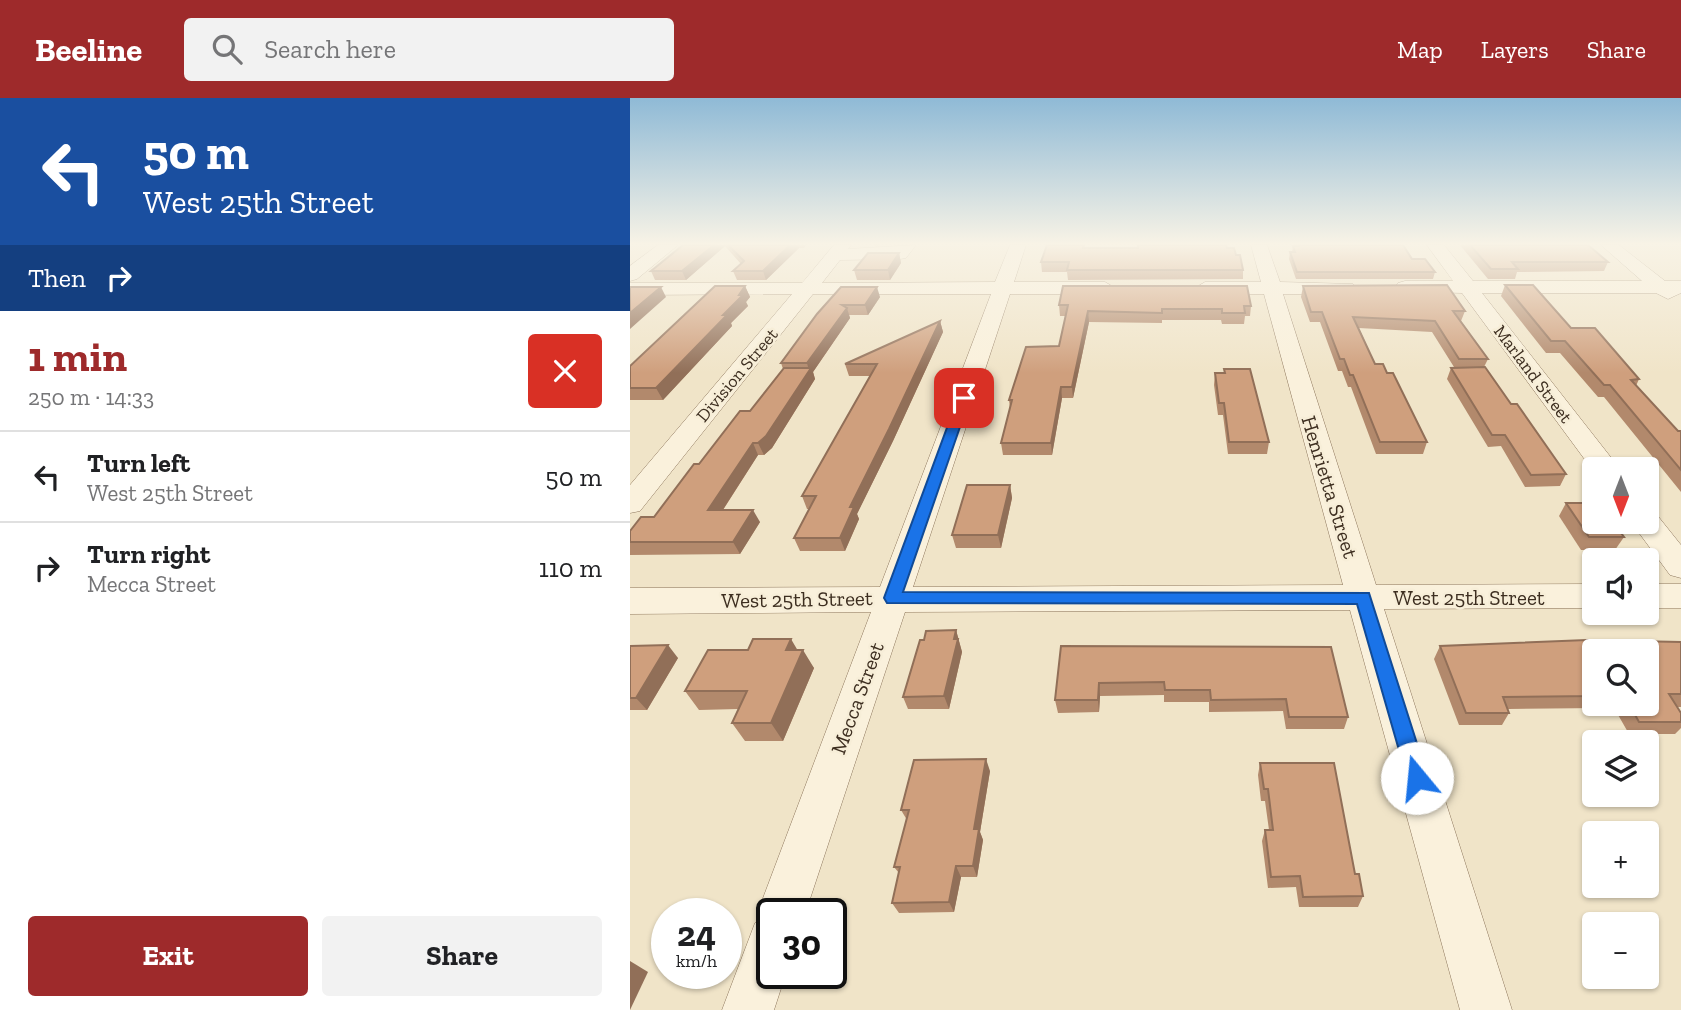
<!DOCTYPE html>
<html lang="en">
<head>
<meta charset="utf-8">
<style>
	body { margin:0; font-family:"Zilla Slab",serif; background:#f2f2f2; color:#202124; height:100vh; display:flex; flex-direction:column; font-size:26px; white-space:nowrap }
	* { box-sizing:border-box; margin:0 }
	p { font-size:23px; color:#757577 }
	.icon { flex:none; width:38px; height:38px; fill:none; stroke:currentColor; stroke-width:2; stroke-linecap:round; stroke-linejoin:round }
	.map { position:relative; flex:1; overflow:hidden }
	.details { display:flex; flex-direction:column; background:#fff; width:630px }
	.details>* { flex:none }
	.banner { background:#1a4fa0; color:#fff; overflow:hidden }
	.needle { width:46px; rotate:180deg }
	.tools { position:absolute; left:952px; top:359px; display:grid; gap:14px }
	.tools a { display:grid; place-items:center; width:77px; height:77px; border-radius:7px; background:#fff; box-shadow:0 2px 5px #0004; font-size:35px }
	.speed { position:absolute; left:21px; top:800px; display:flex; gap:14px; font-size:35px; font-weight:700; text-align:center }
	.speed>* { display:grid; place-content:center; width:91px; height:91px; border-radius:50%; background:#fff; box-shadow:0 2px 5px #0004; line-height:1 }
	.speed small { font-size:18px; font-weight:400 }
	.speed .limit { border:4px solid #111; border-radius:10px; background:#fff; color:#111 }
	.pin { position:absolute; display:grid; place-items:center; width:60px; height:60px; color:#fff; margin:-30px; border-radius:14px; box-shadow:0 4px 10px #0006 }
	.me { position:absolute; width:77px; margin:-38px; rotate:343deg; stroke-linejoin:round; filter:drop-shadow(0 0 5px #0008) }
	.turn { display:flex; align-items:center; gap:24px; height:147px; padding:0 28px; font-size:32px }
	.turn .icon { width:91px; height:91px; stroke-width:2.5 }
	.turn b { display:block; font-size:49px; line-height:60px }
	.then { display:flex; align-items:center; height:66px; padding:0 28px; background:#0003; gap:14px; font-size:26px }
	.round { display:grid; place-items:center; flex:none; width:74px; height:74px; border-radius:7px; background:#f2f2f2 }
	.head { display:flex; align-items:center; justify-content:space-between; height:119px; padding:0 28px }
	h1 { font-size:42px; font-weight:800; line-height:52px; color:#9e2a2b }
	.action { display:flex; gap:14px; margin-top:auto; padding:14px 28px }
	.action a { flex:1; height:80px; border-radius:7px; background:#9e2a2b; color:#fff; font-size:28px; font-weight:800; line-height:80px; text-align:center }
	.action a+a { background:#f2f2f2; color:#202124 }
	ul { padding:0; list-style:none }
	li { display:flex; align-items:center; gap:21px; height:91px; padding:0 28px; border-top:2px solid #e0e0e0 }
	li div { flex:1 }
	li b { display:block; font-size:26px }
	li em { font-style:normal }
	header { display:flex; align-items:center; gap:42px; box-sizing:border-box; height:98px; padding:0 35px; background:#9e2a2b; color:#fff }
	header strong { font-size:33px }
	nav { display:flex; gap:38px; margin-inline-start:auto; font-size:24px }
	.search { width:490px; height:63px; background:#f2f2f2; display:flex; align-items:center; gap:18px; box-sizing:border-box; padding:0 24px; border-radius:7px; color:#757577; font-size:26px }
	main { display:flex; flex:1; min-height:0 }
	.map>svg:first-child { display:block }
</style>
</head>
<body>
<header>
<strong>Beeline</strong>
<div class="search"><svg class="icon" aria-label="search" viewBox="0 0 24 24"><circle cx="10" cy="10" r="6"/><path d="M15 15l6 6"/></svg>Search here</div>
<nav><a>Map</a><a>Layers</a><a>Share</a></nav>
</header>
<main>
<section class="details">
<div class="banner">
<div class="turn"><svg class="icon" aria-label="left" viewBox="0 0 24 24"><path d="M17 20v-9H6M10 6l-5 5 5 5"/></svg><div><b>50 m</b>West 25th Street</div></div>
<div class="then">Then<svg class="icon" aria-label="right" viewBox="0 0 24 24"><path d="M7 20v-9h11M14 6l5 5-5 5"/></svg></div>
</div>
<div class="head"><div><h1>1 min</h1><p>250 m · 14:33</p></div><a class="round" style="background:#d93025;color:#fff"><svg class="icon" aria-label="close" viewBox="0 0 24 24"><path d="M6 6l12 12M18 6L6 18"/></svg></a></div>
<ul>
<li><svg class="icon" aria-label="left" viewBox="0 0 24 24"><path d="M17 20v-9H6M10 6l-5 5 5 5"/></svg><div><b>Turn left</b><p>West 25th Street</p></div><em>50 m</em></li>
<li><svg class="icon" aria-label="right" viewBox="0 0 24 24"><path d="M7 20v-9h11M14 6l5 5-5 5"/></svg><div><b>Turn right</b><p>Mecca Street</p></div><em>110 m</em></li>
</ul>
<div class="action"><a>Exit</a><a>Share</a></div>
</section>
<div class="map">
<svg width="1051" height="912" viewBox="0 0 1051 912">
	<rect width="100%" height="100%" fill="#f0e4c8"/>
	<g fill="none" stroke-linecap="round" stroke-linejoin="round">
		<path stroke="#ccc0a6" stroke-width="19" stroke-dasharray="19 10" stroke-linecap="butt" d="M246,149L248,147"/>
		<g stroke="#8d765c" stroke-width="1">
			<g id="minor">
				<path d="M28,147H48L7,181L0,183V168Z"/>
				<path d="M204,147H221L218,151L286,147L276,160L270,161L210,162L192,185L365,184L380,147H396L384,184H475L485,190L475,196H380L283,489L713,487L634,196H575L565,190L575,184H631L621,147H637L650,184L723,186L726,190L716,196H653L746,487L964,486V510L754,511L882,912H830L720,512L275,514L175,816H142V875H156L144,912H92L125,825L130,822L127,816L241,514L0,516V490L250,489L361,196H183L10,413L0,415V387L162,196L0,197V185H172Z"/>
				<path d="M797,147H814L843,183H1012L971,147H989L1035,183H1051V195L1038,201L1026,195H852L990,371H964V374L832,195L768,193L765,189L768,185L775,183H823Z"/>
				<path d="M1017,414L1027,417L1051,447V480L1040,477L1001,424H1017Z"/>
				<rect x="1017" y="486" width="34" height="24"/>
			</g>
		</g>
		<use href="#minor" fill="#faf1dc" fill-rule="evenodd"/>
	</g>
	<g fill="#b2896c" fill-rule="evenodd">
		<path d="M53,147H176L174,150H169L136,182H107L103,173L111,166L95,148L56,182H25L21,173Z"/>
		<path d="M664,147H773L782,161L805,174L803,181H666L659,161L660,154H662L663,148H664Z"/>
		<path d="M830,147H958L978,164L974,173L887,174L885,181H858Z"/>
		<path d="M456,150H597L606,157L613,172V181L438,182L437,174H412L411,164Z"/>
		<path d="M269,155L271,165L260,182H227L224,172Z"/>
		<path d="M875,187L941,230L1009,281L1006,288L1048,333H1051V394L974,299H968L930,255H916L871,198Z"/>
		<path d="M115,188L120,199L116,204L118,208L101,225L102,228L33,302H0V268Z"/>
		<path d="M673,188L835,213L831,223L858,261L854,269L881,306L936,376L930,388L895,389L871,348L858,349L817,281L821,270L824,269L802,234L729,230L745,266L757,275L797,344L793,356H746L721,289H718L712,273H708L690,224H680L671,199Z"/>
		<path d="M211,189L250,199L238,217H219L220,220L183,274L185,281L142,350L134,357H128L93,412L130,424L110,456L0,457V433L24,419L69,366L120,313L153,271L151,265Z"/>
		<path d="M429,207L621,208L620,218H615L614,226H592L591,222H532V225L459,224L443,300H432L422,357H373L371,345L380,310L379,302L429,248L436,218H430Z"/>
		<path d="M310,223L313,234L263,343L227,416L229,421L215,453H170L164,440L180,411H177L172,398L240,278H219L215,266Z"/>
		<path d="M594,271L639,344L637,356H598L593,317H588L584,287L585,275H594Z"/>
		<path d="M380,387L382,400L371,450H326L322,437Z"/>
		<path d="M936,405L994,439L985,452H951L929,418Z"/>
		<path d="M326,532L332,554L319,611H278L273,599L294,542Z"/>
		<path d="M1051,544V609H1047L1051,615V630L1045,636H999L987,615H972L970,610L878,611L879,615L872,627H829L804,561L810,548ZM964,553L1017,606H964Z"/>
		<path d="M0,548L48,560L17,612H0Z"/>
		<path d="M431,548L701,549L718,619L714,631H656L653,613L579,614V604H534V597L470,598L469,614L428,615L425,602Z"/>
		<path d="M118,552H167L184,570L153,643H115L102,625L108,611L69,612L55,593Z"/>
		<path d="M630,665L725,776L733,798L728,809H669L666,789L638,790L632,743L635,732H639L635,703H631L628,677Z"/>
		<path d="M360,673L350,734L353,742L347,779H331L324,814L269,815L262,805L269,775L264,769L277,722L271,712Z"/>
	</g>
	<g fill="#916f58">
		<path d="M84,147H95V148L56,182L52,173Z"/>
		<path d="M160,147H168L169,150L136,182L133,173Z"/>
		<path d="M269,155L271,165L260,182L258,172Z"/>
		<path d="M115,188L120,199L116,204L118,208L101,225L102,228L33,302L26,290L93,217Z"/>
		<path d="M31,189L36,199L0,231V215Z"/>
		<path d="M247,189L250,199L238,217L235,207Z"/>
		<path d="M217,210L220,220L183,274L185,281L142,350L134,357L128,345L179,273L177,265Z"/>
		<path d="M458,213L459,224L443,300L442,289Z"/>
		<path d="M310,223L313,234L263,343L227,416L229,421L215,453L210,440L220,409Z"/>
		<path d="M431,289L432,300L422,357L421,345Z"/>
		<path d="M123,345L128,357L85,424L78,412Z"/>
		<path d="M380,387L382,400L371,450L368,437Z"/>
		<path d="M123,412L130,424L110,456L103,444Z"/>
		<path d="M326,532L332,554L319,611L314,598Z"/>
		<path d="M161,541L171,558L173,552L184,570L153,643L141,625L156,552Z"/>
		<path d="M38,547L48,560L17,612L6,600Z"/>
		<path d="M469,585L470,598L469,614L468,602Z"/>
		<path d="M356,661L360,673L350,734L353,742L347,779L343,768L344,731Z"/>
		<path d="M326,768L331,779L324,814L319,804Z"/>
		<path d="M0,863L18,874L0,912Z"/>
	</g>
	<g fill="#cf9f7d" stroke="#916f58" stroke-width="2">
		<path d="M53,147H84L52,173H21Z"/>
		<path d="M98,147H160L133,173H103L114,163Z"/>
		<path d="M417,147H454L453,150H508V147H596L597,150H604L606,157H610L613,172H437L439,164H411Z"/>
		<path d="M667,147H773L782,161H795L805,174H667L660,154H665L663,148H668Z"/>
		<path d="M840,147H958L978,164H882L888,171H861Z"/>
		<path d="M238,155H269L258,172H224Z"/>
		<path d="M817,187L835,213H823L858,261H829L805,223L723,219L745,266H753L757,275H763L797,344H750L723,277H720L714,261H710L692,214H681L673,188Z"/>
		<path d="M875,187H903L941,230H965L1009,281L1001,282L1048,333H1051V372L980,287H974L935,243H921Z"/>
		<path d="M85,188H115L109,197H113L93,217H97L26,290H0V268Z"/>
		<path d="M433,188H617L621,208H614L615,215H592V211H532V215L458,213L442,289H431L421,345H371L382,302H379L396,249L429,248L438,207H429Z"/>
		<path d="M0,189H31L0,215Z"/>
		<path d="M211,189H247L235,207H212L217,210L177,265H151L187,216Z"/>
		<path d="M310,223L259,331L220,409H224L210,440H164L186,398H172L247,266H215Z"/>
		<path d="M855,269L881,306H887L936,376L901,377L875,337H862L821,270Z"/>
		<path d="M154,270H181L136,338L128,345H123L78,412H123L103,444H0V433L11,419H24L64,366H69L110,313H120Z"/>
		<path d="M594,271H620L639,344H599L594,305H589L585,275H595Z"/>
		<path d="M337,387H380L368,437H322Z"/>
		<path d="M936,405H964V424H983L994,439H959Z"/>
		<path d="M326,532L324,541H328L314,598L273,599L290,542H294L296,533Z"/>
		<path d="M123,541H161L156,552H173L141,625H102L117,593H55L78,552H118Z"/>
		<path d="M957,542L1051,544V596H1039L1051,615V624H1009L999,606H1017V553H964V598L873,599L879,615H836L810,548Z"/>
		<path d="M38,547L6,600H0V548Z"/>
		<path d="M431,548L701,549L718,619H659L656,601L581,602L580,592H535L534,584L469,585L468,602H425Z"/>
		<path d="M356,661L344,731H349L343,768H326L319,804L262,805L270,769H264L279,712H271L284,662Z"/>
		<path d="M630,665H704L725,776H729L733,798L673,799L670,778L641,779L635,732H643L638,691H634Z"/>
	</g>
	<linearGradient id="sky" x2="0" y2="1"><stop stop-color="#8fbad6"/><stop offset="0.53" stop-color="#f8f3e6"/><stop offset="1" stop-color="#f8f3e6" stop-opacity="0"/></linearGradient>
	<rect width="1051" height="275" fill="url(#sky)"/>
	<path fill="#1a73e8" stroke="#114b97" stroke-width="2" d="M334,296L340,300L273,494L739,495L798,680L795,687L787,690L780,687L777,680L727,506L257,505L254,500L328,300Z"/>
	<g text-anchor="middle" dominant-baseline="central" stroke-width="5" stroke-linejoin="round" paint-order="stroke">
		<g font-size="18" fill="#3d2e20" stroke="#f7eed8">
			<text transform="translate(903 276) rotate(53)">Marland Street</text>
			<text transform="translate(107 277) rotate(-50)">Division Street</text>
		</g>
		<g font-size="21" fill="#3d2e20" stroke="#f7eed8">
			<text transform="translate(700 389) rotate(73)">Henrietta Street</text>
			<text x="839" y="499">West 25th Street</text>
			<text transform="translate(167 501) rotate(-1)">West 25th Street</text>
			<text transform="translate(227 600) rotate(-70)">Mecca Street</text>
		</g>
	</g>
</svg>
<div class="tools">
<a><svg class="needle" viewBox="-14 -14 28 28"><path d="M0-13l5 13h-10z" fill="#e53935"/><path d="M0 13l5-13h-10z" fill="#757577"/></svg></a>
<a><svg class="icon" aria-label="sound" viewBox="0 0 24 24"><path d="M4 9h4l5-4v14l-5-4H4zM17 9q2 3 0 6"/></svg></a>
<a><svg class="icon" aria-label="search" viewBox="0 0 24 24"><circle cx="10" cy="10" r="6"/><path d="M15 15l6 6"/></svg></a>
<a><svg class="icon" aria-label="layers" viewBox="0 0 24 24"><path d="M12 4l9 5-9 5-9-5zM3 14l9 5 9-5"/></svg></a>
<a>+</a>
<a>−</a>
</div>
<div class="speed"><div>24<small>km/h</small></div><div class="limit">30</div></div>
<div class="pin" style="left:334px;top:300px;background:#d93025"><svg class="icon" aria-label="arrive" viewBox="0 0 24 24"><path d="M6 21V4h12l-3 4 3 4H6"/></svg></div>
<svg class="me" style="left:787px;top:680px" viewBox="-20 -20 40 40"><circle r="19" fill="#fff"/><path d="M0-13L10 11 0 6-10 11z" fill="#1a73e8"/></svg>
</div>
</main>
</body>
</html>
